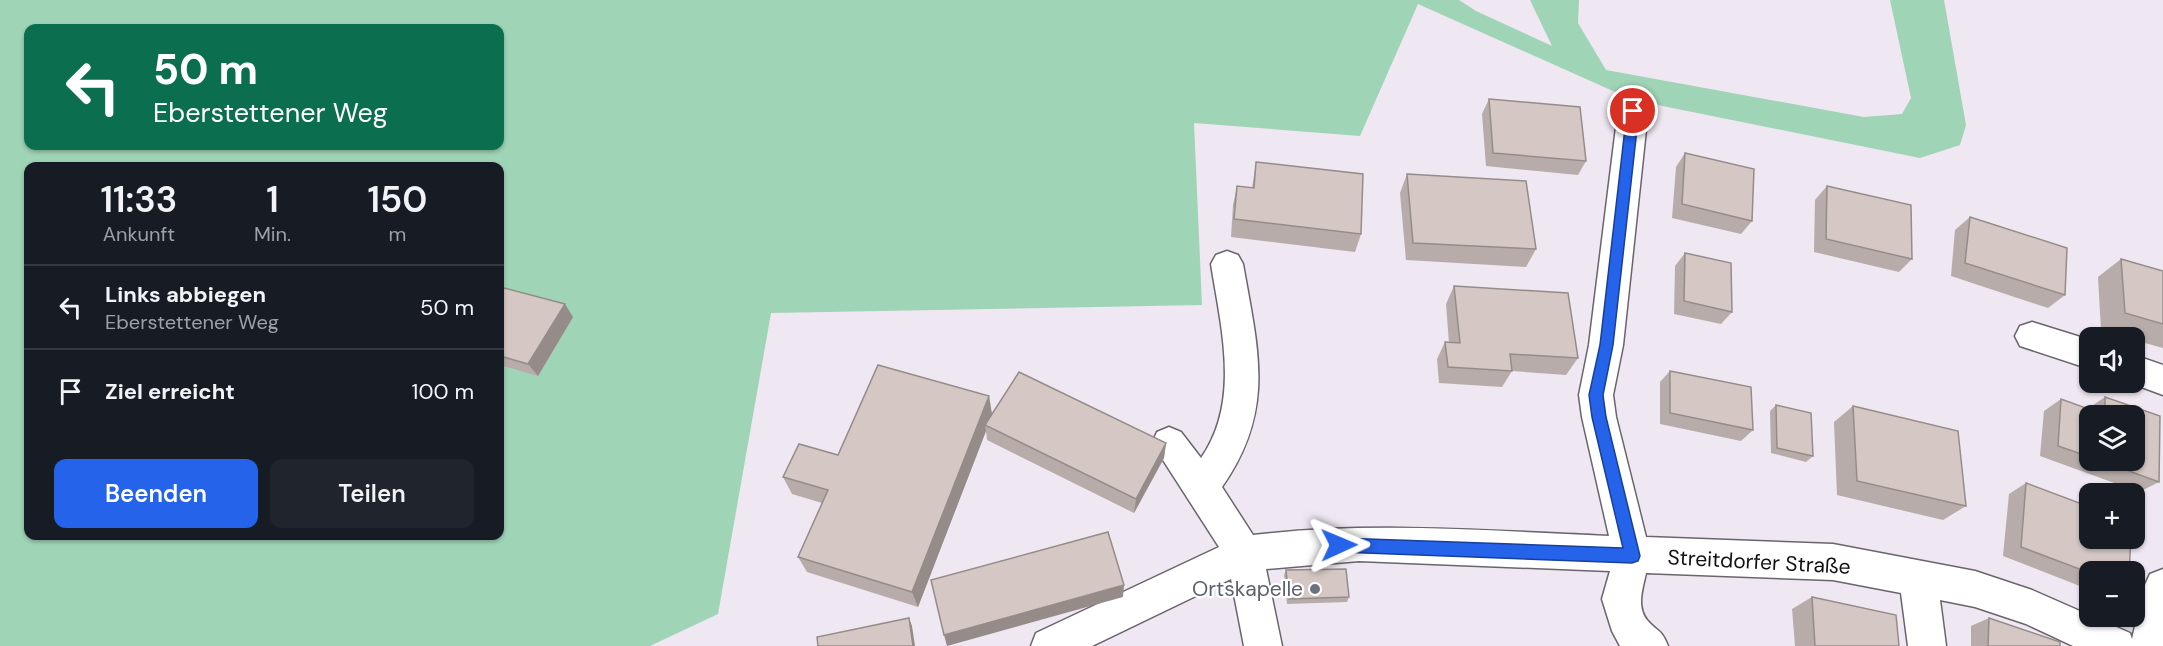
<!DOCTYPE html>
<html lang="de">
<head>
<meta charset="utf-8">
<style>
	body { margin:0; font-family:"DM Sans",sans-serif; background:#20242c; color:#f1f3f6; height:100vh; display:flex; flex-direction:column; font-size:22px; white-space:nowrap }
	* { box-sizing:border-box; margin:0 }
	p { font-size:20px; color:#9ea1a6 }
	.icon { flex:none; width:33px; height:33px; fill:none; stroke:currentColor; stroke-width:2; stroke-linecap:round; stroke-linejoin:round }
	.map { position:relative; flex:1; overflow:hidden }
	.details { position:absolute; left:24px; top:162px; width:480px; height:378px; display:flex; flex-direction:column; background:#171b24; border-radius:12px; box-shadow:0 2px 4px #0004 }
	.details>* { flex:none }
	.banner { position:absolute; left:24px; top:24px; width:480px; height:126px; border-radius:12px; box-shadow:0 2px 4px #0004; background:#0b6e4f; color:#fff; overflow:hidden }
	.tools { position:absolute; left:2079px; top:327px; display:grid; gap:12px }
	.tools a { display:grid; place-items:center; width:66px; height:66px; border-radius:12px; background:#171b24; box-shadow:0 2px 4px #0004; font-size:30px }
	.pin { position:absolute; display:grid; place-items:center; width:51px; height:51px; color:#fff; margin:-26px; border:3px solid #fff; border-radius:50%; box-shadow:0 2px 6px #0007 }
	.me { position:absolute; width:66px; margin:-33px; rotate:89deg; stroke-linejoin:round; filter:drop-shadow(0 0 4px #0008) }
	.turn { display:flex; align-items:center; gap:21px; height:126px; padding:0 30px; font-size:27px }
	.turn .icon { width:78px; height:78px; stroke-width:2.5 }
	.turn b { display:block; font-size:42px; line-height:51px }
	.eta { display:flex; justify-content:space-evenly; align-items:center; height:102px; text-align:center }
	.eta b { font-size:36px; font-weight:600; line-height:42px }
	.button { display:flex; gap:12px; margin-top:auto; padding:12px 30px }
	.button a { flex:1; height:69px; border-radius:12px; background:#2563eb; color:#fff; font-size:24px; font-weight:600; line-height:69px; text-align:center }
	.button a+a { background:#20242c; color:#f1f3f6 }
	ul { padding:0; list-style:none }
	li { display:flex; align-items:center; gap:18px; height:84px; padding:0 30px; border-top:2px solid #363941 }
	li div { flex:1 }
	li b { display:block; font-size:22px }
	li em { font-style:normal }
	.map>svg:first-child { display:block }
</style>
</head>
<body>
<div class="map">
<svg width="2163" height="646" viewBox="0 0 2163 646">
	<rect width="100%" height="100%" fill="#efe7f2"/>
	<path fill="#9fd4b7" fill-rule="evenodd" d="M0,0H1459L1476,11L1552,46L1530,0H1579L1578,23L1606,70L1864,117L1902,114L1911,98L1890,0H1944L1966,125L1960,145L1920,158L1633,100L1418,4L1360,136L1194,123L1202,305L771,313L718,614L650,646H0ZM28,28H500V146H28ZM28,166H500V536H28Z"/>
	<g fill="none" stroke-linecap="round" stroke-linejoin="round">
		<g stroke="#6b646d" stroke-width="3">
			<g id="minor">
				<path d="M1633,100L1643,103L1648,111L1623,345L1613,395L1616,417L1646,537L1833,544L1975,571L2032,590L2130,633L2132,639L2144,587L2150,574L2163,569V646H2073L2026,624L1975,607L1940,600L1946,646H1908L1901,593L1833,580L1646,573C1643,588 1636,606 1647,620C1657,632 1661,628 1668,646H1620L1612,631L1602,599L1610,571L1359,561L1266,569L1282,646H1244L1231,579L1092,646H1031L1036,633L1219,547L1152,443L1157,432L1169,427L1181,432L1201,458C1241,401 1221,328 1211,264L1216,255L1227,251L1238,255L1243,264C1258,350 1276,410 1222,487L1253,535C1371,521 1490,531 1609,536L1582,417L1579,395L1589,345L1618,111L1623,103Z"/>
				<path d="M2032,322L2090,340V369L2020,346L2015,336L2020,326Z"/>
				<path d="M2134,355L2163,365V395L2128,382H2134Z"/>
			</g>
		</g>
		<use href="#minor" fill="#fff" fill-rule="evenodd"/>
	</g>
	<g fill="#b7aca9" fill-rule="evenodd">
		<path d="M1489,99L1586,161L1578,175L1486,166L1482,114Z"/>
		<path d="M1685,153L1752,221L1741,234L1672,218L1676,167Z"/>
		<path d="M1256,162L1361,234L1355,252L1231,237L1233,205L1237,186L1252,188Z"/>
		<path d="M1407,174L1536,249L1526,267L1406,260L1400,193Z"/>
		<path d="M1827,186L1912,259L1899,272L1814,252L1815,200Z"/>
		<path d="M1970,217L2065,295L2048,308L1951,276L1955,230Z"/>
		<path d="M1685,253L1732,312L1721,324L1674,314L1675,266Z"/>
		<path d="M2121,259L2163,271V348L2134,340V338H2127L2101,330L2098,277Z"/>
		<path d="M1454,286L1578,358L1566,375L1512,371L1502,387L1439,383L1437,359L1445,342L1449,343L1446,304Z"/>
		<path d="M500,294L573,317L538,376L500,365Z"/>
		<path d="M1670,371L1753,430L1741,441L1660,424V382Z"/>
		<path d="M989,396L992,414L1166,443L1164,458L1134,513L987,440L986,431L918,607L807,572L798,557L822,503L792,494L783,477Z"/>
		<path d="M2105,397L2159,482L2139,492L2040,456L2044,411L2061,399L2087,409ZM2090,416L2134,460H2090Z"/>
		<path d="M1776,405L1813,456L1806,462L1771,453L1770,411Z"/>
		<path d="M1853,406L1966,506L1943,520L1837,495L1834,422Z"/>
		<path d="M2026,483L2090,572V590L2003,556L2009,494Z"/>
		<path d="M1286,570L1349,597L1347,602L1287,604L1284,575Z"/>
		<path d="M1812,597L1899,646H1795L1792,609Z"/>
		<path d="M1989,618L2060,646H1971V626Z"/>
	</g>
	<g fill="#958c89">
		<path d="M565,304L573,317L538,376L528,364Z"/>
		<path d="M989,396L992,415L985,425L986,431L918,607L912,592Z"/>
		<path d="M1166,443L1164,458L1134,513L1136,499Z"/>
		<path d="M1124,585L1123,597L947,646L944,635Z"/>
		<path d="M909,618L912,626L915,646H913Z"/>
	</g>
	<g fill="#d5c8c4" stroke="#958c89" stroke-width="1.5">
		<path d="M1489,99L1580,107L1586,161L1493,153Z"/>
		<path d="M1685,153L1754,169L1752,221L1682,204Z"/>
		<path d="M1256,162L1363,174L1361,234L1234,219L1237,186L1254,188Z"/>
		<path d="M1407,174L1526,181L1536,249L1413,243Z"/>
		<path d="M1827,186L1911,205L1912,259L1826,239Z"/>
		<path d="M1970,217L2067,248L2065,295L1965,263Z"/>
		<path d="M1685,253L1731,263L1732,312L1684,301Z"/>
		<path d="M2121,259L2163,271V324L2125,313Z"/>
		<path d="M1454,286L1568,293L1578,358L1510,354L1512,371L1448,367L1445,342L1460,343Z"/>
		<path d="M504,288L565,304L528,364L500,356V294Z"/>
		<path d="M878,365L989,396L912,592L798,557L828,490L783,477L799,444L838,455Z"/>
		<path d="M1670,371L1751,387L1753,430L1670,413Z"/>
		<path d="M1019,372L1166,443L1136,499L985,425Z"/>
		<path d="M2105,397L2160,416L2159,482L2099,460H2134V416H2090V457L2058,446L2061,399L2105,415Z"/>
		<path d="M1776,405L1811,413L1813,456L1777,448Z"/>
		<path d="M1853,406L1958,431L1966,506L1857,481Z"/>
		<path d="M2026,483L2090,507V538H2131L2129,572H2090V573L2021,547Z"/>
		<path d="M1108,532L1124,585L944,635L931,580Z"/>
		<path d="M1346,569L1349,597L1289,599L1286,570Z"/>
		<path d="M1812,597L1896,615L1899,646H1815Z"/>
		<path d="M909,618L913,646H818L817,637Z"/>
		<path d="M1989,618L2060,642V646H1988Z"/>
	</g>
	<path fill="#2563eb" stroke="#184099" stroke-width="1.5" d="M1633,106L1639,111L1613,345L1603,395L1606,417L1640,556L1638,561L1632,563L1339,552L1334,550L1332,545L1334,540L1339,538L1623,548L1592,417L1589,395L1600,345L1627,111Z"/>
	<circle fill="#6b7280" stroke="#fff" stroke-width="2" cx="1315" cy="589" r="6"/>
	<g text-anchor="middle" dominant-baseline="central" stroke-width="4.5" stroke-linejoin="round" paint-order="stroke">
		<g font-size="21" fill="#131014" stroke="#fff">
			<text transform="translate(1759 562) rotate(3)">Streitdorfer Straße</text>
		</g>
		<g font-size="21" fill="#5b616d" stroke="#fff" text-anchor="end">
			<text x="1303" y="589">Ortskapelle</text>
		</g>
	</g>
</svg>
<div class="tools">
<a><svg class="icon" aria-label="sound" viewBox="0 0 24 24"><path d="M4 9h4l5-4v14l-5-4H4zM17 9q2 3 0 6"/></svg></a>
<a><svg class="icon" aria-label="layers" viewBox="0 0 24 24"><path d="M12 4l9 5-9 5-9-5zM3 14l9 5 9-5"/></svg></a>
<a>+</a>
<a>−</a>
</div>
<div class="pin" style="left:1633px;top:111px;background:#d93025"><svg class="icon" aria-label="arrive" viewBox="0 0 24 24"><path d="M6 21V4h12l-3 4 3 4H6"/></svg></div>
<svg class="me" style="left:1339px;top:545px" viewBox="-20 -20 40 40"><path d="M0-17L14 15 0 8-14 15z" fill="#2563eb" stroke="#fff" stroke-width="4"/></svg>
<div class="banner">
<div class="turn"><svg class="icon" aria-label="left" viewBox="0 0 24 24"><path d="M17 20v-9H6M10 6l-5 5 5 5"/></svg><div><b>50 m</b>Eberstettener Weg</div></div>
</div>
<section class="details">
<div class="eta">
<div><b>11:33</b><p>Ankunft</p></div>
<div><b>1</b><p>Min.</p></div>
<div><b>150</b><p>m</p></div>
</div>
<ul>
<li><svg class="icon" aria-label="left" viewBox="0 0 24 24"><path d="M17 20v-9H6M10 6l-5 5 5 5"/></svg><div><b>Links abbiegen</b><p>Eberstettener Weg</p></div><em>50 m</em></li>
<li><svg class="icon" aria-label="arrive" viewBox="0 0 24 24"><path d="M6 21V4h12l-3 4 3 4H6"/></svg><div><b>Ziel erreicht</b></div><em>100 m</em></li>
</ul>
<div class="button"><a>Beenden</a><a>Teilen</a></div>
</section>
</div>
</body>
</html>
